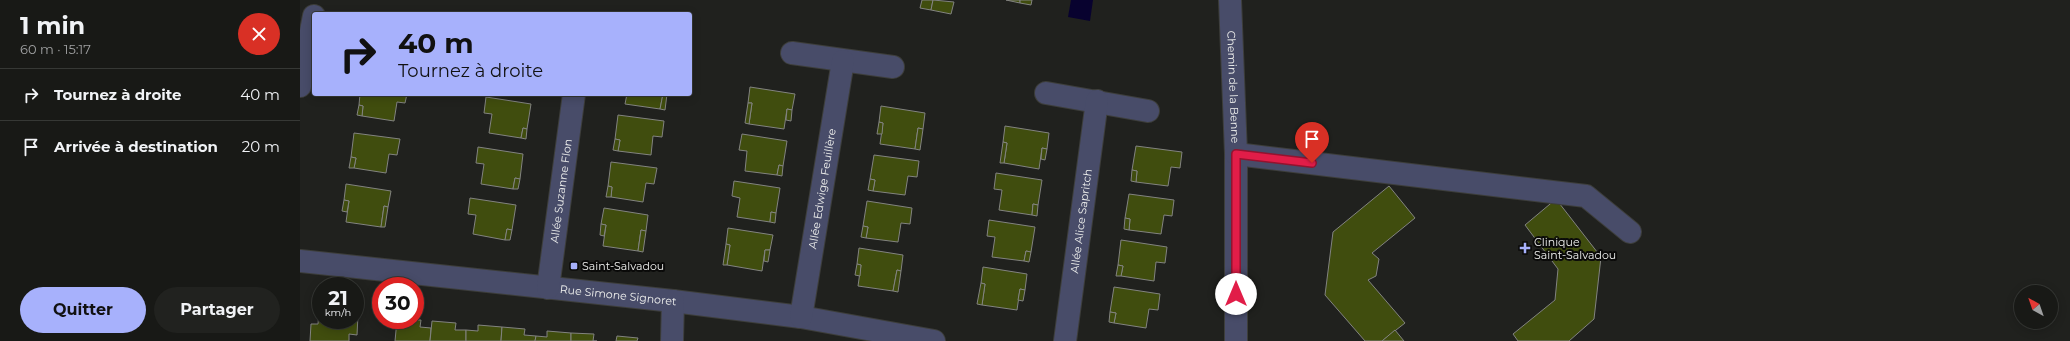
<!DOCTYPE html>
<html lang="fr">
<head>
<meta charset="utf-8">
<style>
	body { margin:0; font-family:Montserrat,sans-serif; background:#21221f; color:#f1f3f6; height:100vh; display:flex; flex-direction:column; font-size:15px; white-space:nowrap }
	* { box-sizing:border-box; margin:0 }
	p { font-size:13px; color:#9fa0a1 }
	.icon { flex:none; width:22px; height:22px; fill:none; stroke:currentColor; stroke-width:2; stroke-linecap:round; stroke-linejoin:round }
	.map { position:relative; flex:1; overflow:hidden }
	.side { display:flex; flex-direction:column; background:#181916; width:300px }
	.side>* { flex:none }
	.guide { position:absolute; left:12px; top:12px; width:380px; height:84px; border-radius:4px; box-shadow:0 2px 10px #0003,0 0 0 1px #363835; background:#a7b1fc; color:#111; overflow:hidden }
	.needle { width:26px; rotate:320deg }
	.buttons { position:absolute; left:1714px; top:285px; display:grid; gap:8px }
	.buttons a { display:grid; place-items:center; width:44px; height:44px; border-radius:50%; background:#181916; box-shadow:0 2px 10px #0003,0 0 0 1px #363835; font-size:20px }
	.speed { position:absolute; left:12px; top:277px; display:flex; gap:8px; font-size:20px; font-weight:700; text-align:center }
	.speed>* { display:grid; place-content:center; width:52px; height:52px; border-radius:50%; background:#181916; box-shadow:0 2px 10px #0003,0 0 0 1px #363835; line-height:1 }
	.speed small { font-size:10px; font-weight:400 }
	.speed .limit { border:6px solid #d22; background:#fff; color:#111 }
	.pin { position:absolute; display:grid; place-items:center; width:34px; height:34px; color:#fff; margin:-41px -17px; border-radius:50% 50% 50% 0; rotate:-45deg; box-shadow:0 0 4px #0007 }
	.pin .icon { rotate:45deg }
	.me { position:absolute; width:44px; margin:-22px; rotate:0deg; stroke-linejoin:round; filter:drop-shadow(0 0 3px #0008) }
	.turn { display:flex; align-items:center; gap:14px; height:84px; padding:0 20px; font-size:18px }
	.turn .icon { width:52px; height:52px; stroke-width:2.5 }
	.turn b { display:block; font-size:28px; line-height:34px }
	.round { display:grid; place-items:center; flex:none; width:42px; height:42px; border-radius:21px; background:#21221f }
	.summary { display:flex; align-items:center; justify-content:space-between; height:68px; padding:0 20px }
	h1 { font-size:24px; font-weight:700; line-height:30px }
	.cta { display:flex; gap:8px; margin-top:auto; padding:8px 20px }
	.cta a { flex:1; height:46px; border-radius:24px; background:#a7b1fc; color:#111; font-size:16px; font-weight:700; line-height:46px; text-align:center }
	.cta a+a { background:#21221f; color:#f1f3f6 }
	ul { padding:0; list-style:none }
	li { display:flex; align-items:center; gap:12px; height:52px; padding:0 20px; border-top:1px solid #363835 }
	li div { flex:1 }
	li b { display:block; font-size:15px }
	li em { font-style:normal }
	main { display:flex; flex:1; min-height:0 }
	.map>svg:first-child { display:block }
</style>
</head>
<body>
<main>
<section class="side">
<div class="summary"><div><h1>1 min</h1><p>60 m · 15:17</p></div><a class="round" style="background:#d93025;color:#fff"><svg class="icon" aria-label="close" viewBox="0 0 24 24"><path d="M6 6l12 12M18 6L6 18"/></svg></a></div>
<ul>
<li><svg class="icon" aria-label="right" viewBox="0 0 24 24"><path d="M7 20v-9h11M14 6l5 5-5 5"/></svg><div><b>Tournez à droite</b></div><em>40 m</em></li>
<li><svg class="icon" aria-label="arrive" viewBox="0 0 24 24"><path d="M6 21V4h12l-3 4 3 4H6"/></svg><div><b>Arrivée à destination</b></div><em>20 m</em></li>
</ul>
<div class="cta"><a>Quitter</a><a>Partager</a></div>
</section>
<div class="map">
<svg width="1770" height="341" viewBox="0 0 1770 341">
	<rect width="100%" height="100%" fill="#20211e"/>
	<path fill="#08022f" d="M771,0H793L790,21L768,17Z"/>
	<g fill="#404d0e" stroke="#828380">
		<path d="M622,0H633L631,10L620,8Z"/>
		<path d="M633,0L654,2L651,14L631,10Z"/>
		<path d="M706,0H720V3Z"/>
		<path d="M720,0H732L731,5L720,3Z"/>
		<path d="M450,87L495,94L492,110L487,109L484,129L449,124L452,103H448Z"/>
		<path d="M60,94H107L105,103L97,102L94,121L62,116L63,106L59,105Z"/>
		<path d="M327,94H363L360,109L325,104Z"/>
		<path d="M363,94H367L365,110L360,109Z"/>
		<path d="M186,97L231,104L227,129L223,128L221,138L189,133L192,114L184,113Z"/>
		<path d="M448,103H452L449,124L445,123Z"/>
		<path d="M59,105L63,106L62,116L57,115Z"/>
		<path d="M581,106L625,113L623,129L618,128L615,149L580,144L583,123L579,122Z"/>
		<path d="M487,109L492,110L491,121L486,120Z"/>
		<path d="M318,115L364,121L362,137L353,136L351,155L318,151L320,140L315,139Z"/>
		<path d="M579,122L583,123L582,134H577Z"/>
		<path d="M705,126L749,133L747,149L742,148L739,169L704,163L707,143L703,142Z"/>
		<path d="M223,128L227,129L226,139L221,138Z"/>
		<path d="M618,128L623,129L620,150L615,149Z"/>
		<path d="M54,133L100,139L97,155L89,154L86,173L54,168L56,158L51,157Z"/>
		<path d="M442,134L487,141L483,166L479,165L477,175L445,171L447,151L439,150Z"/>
		<path d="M315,139L320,140L318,151L313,150Z"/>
		<path d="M703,142L707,143L704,163H700Z"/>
		<path d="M836,146L882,152L880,168L871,167L868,186L836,182L837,171L832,170Z"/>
		<path d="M178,147L223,154L220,179L215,178L213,189L181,184L184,164L176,163Z"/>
		<path d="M742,148L747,149L745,160L741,159Z"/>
		<path d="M574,155L619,161L617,177L608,176L605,195L573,191L575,180L570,179Z"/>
		<path d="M51,157L56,158L54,168H49Z"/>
		<path d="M311,162L357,168L354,184L346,183L343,202L311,197L312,187L308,186Z"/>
		<path d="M479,165L483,166L482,176L477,175Z"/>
		<path d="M832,170L837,171L836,182L831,181Z"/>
		<path d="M696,173L742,180L738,205L733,204L732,215L699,210L702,190L694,189Z"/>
		<path d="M215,178L220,179L218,189H213Z"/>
		<path d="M570,179L575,180L573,191L568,190Z"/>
		<path d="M434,181L480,188L476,213L471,212L470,222L437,217L440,198L432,196Z"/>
		<path d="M46,184L91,191L88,207L84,206L81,227L46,222L49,201L44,200Z"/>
		<path d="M308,186L312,187L311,197H306Z"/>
		<path d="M1089,186L1115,218L1072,253L1079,259L1076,276L1068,280L1105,323L1082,341H1065L1025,295L1033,232Z"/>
		<path d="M829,194L874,200L872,216L864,215L861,234L829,230L830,219L825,218Z"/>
		<path d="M170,198L216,205L212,230L207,229L205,240L173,234L176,215L168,214Z"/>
		<path d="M1256,199L1301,257L1294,319L1269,341H1218L1213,334L1255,300L1258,269L1225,225Z"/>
		<path d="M44,200L49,201L47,212L42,211Z"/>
		<path d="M567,201L612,208L610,224L601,223L598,242L566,238L568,227L563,226Z"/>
		<path d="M733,204L738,205L737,216L732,215Z"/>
		<path d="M84,206L88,207L85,227H81Z"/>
		<path d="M304,208L348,215L346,231L341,230L338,251L303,246L306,225L301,224Z"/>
		<path d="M471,212L476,213L475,223L470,222Z"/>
		<path d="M825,218L830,219L829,230L824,229Z"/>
		<path d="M689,220L735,227L731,252L726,251L724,261L692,257L695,237L687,236Z"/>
		<path d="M301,224L306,225L304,236L300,235Z"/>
		<path d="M563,226L568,227L566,238L561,237Z"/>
		<path d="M428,228L473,235L470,250H465L462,271L427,265L430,245L426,244Z"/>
		<path d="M207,229L212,230L210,240H205Z"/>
		<path d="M341,230L346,231L343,252L338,251Z"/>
		<path d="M821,240L867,247L865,263L856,262L854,281L821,276L823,266L818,265Z"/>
		<path d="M426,244L430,245L427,265H423Z"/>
		<path d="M559,248L603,255L601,271L597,270L593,291L558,286L561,265L557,264Z"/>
		<path d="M465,250H470L468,262L464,261Z"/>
		<path d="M726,251L731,252L729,262L724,261Z"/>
		<path d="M557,264L561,265L560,276L555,275Z"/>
		<path d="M818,265L823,266L821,276H816Z"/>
		<path d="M683,267L727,274L725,290L720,289L717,310L682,305L685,284L681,283Z"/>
		<path d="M597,270L601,271L598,292L593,291Z"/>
		<path d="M681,283L685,284L682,305L677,304Z"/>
		<path d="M814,287L860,294L858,310L849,309L846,328L814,323L816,313L810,312Z"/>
		<path d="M720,289L725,290L723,301L718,300Z"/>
		<path d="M19,312H21V320H55V315H58L57,335L49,334V341H10L11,324H18Z"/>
		<path d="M810,312L816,313L814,323L809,322Z"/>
		<path d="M97,320H121L120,327L131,328L130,341H95Z"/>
		<path d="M132,321L156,323L155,330H166V341H130Z"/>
		<path d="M178,325L202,327L201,341H166V330L178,331Z"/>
		<path d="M202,327L225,329L224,335L236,336L235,341H201Z"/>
		<path d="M1095,330L1104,341H1082Z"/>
		<path d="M247,331L271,333V341H235L236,336L247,337Z"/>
		<path d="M271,333L294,334L293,341H297H271Z"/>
		<path d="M317,336L338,338L337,341H316Z"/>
	</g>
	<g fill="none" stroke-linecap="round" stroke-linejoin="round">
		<g stroke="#3d3e3b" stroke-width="24">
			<g id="minor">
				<path id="s1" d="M930,0L936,154V341"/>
				<path d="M492,53L593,67"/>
				<path d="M0,86L14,16"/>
				<path d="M746,93L848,111"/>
				<path d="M936,154L1286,196L1330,232"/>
				<path id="s2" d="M0,261L373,301L501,317L634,341"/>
				<path id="s3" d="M248,288L274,94"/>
				<path id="s4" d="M501,317L543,61"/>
				<path d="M372,341L373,301"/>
				<path id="s5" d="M765,341L797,101"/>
			</g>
		</g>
		<use href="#minor" stroke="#484c69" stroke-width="22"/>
	</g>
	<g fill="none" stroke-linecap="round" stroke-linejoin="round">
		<g stroke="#92132f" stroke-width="10">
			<path id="route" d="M936,294V154L1012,163"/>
		</g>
		<use href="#route" stroke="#e11d48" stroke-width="7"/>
	</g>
	<g fill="#a7b1fc" stroke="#0a0a09" stroke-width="1.5">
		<path d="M1223 242h4v4h4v4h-4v4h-4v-4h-4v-4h4z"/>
		<rect x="270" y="262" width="8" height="8" rx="2"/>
	</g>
	<g text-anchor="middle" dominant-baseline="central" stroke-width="4" stroke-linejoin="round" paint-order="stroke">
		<g font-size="11" fill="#f0f1ef" stroke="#0a0a09">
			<text stroke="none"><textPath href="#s1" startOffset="87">Chemin de la Benne</textPath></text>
			<text stroke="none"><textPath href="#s4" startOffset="130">Allée Edwige Feuillère</textPath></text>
			<text stroke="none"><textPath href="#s3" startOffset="98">Allée Suzanne Flon</textPath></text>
			<text stroke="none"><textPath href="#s5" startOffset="121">Allée Alice Sapritch</textPath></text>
			<text stroke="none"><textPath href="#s2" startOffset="320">Rue Simone Signoret</textPath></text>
		</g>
		<g font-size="11" fill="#f0f1ef" stroke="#0a0a09" text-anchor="start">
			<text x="1234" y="242">Clinique<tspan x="1234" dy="13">Saint-Salvadou</tspan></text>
			<text x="282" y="266">Saint-Salvadou</text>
		</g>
	</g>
</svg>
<div class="buttons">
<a><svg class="needle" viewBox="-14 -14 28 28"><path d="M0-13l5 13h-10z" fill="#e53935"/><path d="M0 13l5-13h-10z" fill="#9fa0a1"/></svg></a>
</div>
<div class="speed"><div>21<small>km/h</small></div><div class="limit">30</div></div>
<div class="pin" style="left:1012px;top:163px;background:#d93025"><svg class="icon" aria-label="arrive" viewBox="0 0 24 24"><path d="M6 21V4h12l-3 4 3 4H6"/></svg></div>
<svg class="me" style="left:936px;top:294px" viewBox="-20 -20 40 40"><circle r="19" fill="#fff"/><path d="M0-13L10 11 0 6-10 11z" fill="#e11d48"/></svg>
<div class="guide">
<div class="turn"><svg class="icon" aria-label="right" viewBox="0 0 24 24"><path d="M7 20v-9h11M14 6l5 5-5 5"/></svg><div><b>40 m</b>Tournez à droite</div></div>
</div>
</div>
</main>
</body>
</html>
